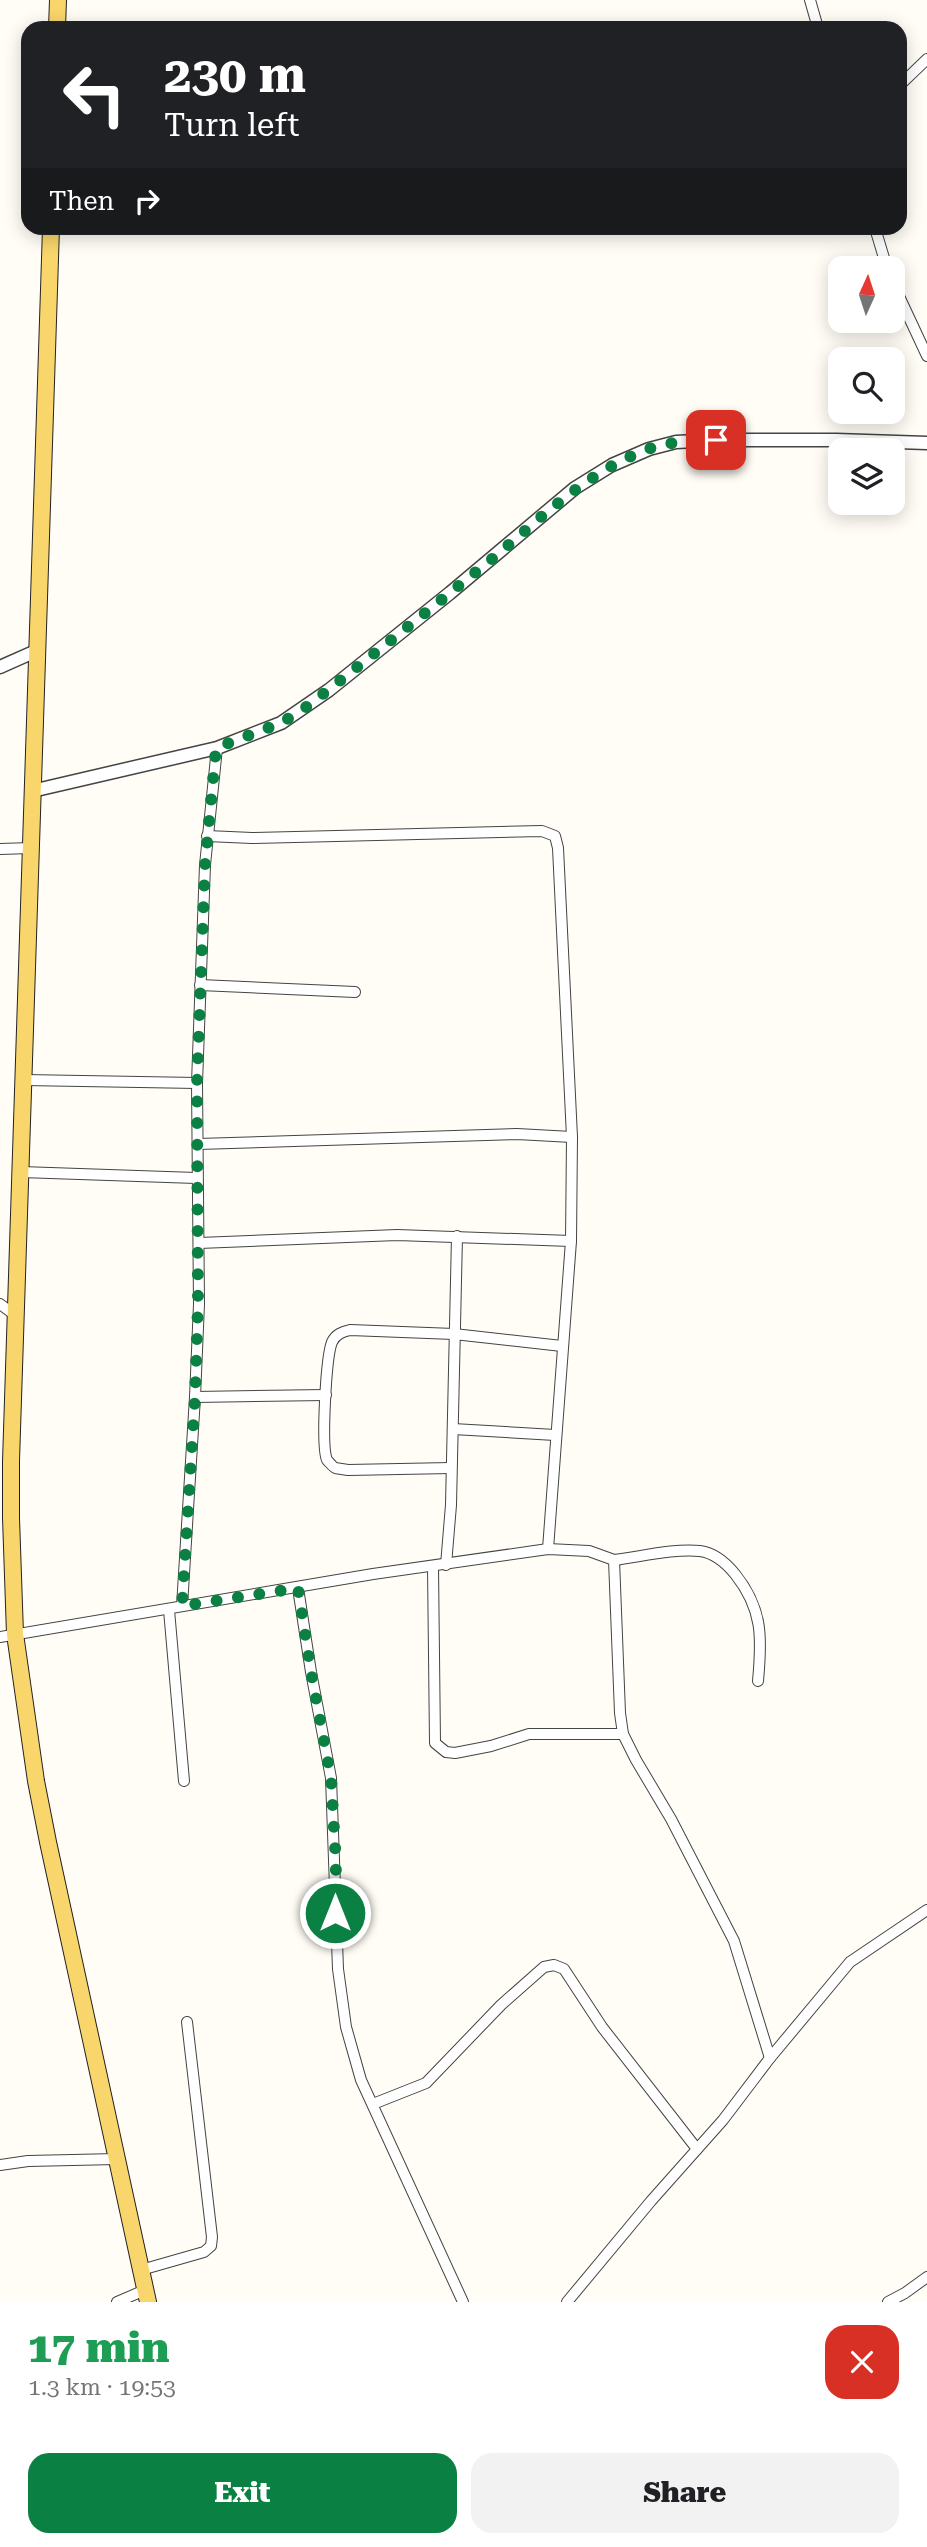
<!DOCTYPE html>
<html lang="en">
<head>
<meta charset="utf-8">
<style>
	body { margin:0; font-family:"Roboto Serif",serif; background:#f2f2f2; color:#202124; height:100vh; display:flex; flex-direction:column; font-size:26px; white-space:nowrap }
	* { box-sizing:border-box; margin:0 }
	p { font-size:23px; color:#757577 }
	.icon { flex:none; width:38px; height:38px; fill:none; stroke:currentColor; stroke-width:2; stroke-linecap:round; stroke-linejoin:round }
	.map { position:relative; height:2302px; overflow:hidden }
	.drawer { display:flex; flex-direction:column; background:#fff; flex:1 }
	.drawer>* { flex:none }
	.guide { position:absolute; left:21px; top:21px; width:886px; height:214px; border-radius:21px; box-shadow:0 4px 18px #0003; background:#202124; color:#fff; overflow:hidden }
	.needle { width:46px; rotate:3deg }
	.controls { position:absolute; left:828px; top:256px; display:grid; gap:14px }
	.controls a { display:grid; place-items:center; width:77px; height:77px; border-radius:14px; background:#fff; box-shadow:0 4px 18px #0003; font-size:35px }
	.pin { position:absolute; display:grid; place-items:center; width:60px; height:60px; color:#fff; margin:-30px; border-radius:14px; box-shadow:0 4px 10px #0006 }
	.me { position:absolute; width:77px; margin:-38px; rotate:0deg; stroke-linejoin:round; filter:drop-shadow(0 0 5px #0008) }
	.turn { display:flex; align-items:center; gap:24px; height:147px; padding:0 28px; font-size:32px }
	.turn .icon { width:91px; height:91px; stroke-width:2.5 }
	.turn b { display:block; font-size:49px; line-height:60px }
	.then { display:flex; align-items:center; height:66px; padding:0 28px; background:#0003; gap:14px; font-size:26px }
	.round { display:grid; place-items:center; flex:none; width:74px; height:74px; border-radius:21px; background:#f2f2f2 }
	.overview { display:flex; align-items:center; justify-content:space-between; height:119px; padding:0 28px }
	h1 { font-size:42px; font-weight:800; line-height:52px; color:#1e9e55 }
	.action { display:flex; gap:14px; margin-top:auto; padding:14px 28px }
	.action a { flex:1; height:80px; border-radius:21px; background:#0b8043; color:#fff; font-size:28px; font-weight:800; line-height:80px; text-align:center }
	.action a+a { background:#f2f2f2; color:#202124 }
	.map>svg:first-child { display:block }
</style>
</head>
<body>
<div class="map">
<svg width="927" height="2302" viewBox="0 0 927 2302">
	<rect width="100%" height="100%" fill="#fffdf5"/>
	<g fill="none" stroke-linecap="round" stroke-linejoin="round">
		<g stroke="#444" stroke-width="12">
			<g id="minor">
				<path d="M810,0L818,28"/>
				<path d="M900,85L927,59"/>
				<path d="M875,228L887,268"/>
				<path d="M892,281L927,356"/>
				<path d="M207,836L252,838L542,831L555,836L558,848L572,1137L571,1241L548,1549"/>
				<path d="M0,849L31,848"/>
				<path d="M200,985L355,992"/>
				<path d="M24,1080L197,1083"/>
				<path d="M198,1144L517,1134L572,1137"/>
				<path d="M21,1172L196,1178"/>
				<path d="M199,1243L397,1235L571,1241"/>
				<path d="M0,1304L15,1315"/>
				<path d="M195,1397L326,1395"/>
				<path d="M453,1429L555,1435"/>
				<path d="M451,1468L348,1470L335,1468C334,1468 328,1461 327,1460C321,1446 326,1357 332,1342C336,1334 342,1332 350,1330L454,1334L562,1346"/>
				<path d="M614,1560C639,1557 675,1548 700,1551C715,1553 726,1563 735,1574C763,1609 762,1638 758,1681"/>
				<path d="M446,1565L451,1505L457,1236"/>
				<path d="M433,1567L435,1743L446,1752L455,1753L491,1746L529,1734H623"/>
				<path d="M298,1588L311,1672L331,1778L338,1969L346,2027L361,2080L463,2302"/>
				<path d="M182,1606L195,1397L199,1304L197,1083L205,865L217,748"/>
				<path d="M169,1610L184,1781"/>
				<path d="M0,1637L373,1574L548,1549L589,1551L614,1560L620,1713L623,1734L636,1760L671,1819L734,1941L770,2058"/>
				<path d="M373,2104L426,2083L501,2005L544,1967L554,1965L564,1969L602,2027L697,2149"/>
				<path d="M0,2165L28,2161L117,2159"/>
				<path d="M141,2270L204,2252L211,2246L212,2237L187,2022"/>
				<path d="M117,2302L145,2290"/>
				<path d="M567,2302L651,2201L723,2120L770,2058L850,1962L927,1910"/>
				<path d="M888,2302L905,2293L927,2277"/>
			</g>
		</g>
		<g stroke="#444" stroke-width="15">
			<g id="tertiary">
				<path d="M0,667L36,651"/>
				<path d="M32,791L217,748L281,723L329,690L450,593L575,488L612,465L649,449L676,442L716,440H836L927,443"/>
			</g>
		</g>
		<g stroke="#222" stroke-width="18">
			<g id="primary">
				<path d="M57,28L58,0"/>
				<path d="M51,228L11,1461V1518L15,1634L36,1781L48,1842L148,2302"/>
			</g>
		</g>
		<use href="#minor" stroke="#fff" stroke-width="10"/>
		<use href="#tertiary" stroke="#fff" stroke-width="12"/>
		<use href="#primary" stroke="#f9d66b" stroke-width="16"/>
	</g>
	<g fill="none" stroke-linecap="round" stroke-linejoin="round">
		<path stroke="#0b8043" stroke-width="12" stroke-dasharray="0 21.6" d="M335,1913L336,1863L331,1778L311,1672L298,1588L182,1606L195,1397L198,1304L197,1083L205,865L216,748L281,723L305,708C368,659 430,609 492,559C541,518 587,472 648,449C670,441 693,441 716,440"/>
	</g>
</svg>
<div class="controls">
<a><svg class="needle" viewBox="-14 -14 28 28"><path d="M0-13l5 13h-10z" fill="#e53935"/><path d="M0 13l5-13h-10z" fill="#757577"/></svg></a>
<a><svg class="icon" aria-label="search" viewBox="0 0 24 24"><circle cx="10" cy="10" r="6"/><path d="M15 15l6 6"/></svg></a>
<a><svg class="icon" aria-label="layers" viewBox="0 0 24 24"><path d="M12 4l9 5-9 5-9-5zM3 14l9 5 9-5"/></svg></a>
</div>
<div class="pin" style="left:716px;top:440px;background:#d93025"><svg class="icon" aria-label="arrive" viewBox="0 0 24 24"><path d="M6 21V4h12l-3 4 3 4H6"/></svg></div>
<svg class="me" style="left:335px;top:1913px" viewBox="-20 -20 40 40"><circle r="17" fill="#0b8043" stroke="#fff" stroke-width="3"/><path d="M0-11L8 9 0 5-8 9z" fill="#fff"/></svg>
<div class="guide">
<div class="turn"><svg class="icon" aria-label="left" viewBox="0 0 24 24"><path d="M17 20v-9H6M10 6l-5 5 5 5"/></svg><div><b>230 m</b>Turn left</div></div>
<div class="then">Then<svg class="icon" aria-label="right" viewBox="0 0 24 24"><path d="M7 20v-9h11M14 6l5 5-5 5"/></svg></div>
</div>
</div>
<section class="drawer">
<div class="overview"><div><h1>17 min</h1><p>1.3 km · 19:53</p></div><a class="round" style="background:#d93025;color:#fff"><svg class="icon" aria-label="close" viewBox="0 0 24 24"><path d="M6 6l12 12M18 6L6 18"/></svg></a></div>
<div class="action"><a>Exit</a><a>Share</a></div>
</section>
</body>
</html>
